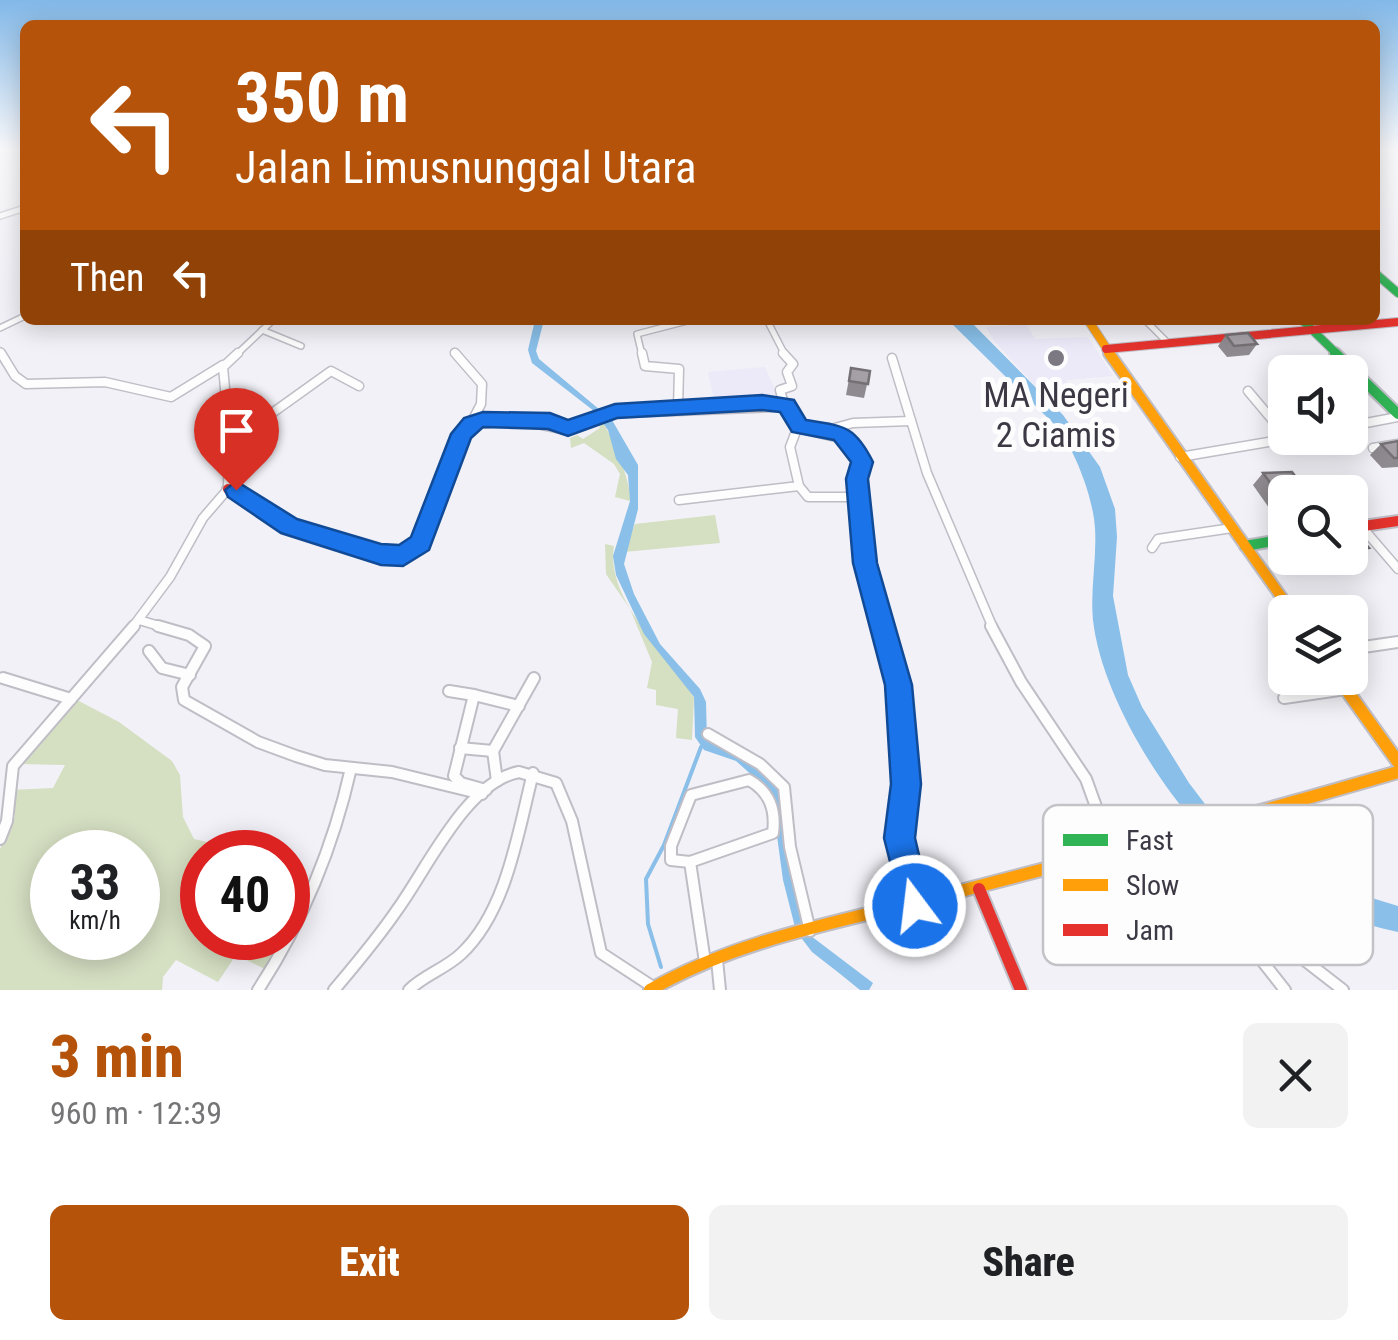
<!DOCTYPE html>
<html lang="en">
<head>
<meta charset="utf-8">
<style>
	body { margin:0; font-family:"Roboto Condensed",sans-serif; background:#f2f2f2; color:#202124; height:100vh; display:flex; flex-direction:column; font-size:38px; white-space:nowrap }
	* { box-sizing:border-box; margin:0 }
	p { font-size:32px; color:#757577 }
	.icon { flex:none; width:55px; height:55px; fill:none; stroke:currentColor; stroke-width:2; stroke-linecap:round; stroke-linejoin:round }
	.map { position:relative; height:990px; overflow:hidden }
	.drawer { display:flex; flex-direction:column; background:#fff; flex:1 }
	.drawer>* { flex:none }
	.top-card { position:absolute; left:20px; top:20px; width:1360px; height:305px; border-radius:15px; box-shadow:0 5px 25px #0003; background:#b45309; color:#fff; overflow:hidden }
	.fabs { position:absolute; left:1268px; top:355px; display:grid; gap:20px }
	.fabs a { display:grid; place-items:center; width:100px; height:100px; border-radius:15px; background:#fff; box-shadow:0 5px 25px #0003; font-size:50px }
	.speed { position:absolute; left:30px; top:830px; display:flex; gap:20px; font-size:50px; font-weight:700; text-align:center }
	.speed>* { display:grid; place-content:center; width:130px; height:130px; border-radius:50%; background:#fff; box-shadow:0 5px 25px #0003; line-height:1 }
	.speed small { font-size:25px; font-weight:400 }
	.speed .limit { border:15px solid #d22; background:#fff; color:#111 }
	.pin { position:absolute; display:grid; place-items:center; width:85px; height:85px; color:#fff; margin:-102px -42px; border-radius:50% 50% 50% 0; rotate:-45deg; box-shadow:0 0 10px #0007 }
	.pin .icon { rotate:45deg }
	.me { position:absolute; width:110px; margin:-55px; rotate:345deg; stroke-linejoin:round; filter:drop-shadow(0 0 8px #0008) }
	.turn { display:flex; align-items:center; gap:35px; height:210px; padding:0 50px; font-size:45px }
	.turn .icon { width:130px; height:130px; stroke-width:2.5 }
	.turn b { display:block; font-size:70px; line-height:85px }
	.then { display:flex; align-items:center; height:95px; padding:0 50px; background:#0003; gap:20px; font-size:38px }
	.round { display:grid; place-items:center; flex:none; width:105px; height:105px; border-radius:15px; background:#f2f2f2 }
	.overview { display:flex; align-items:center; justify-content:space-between; height:170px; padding:0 50px }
	h1 { font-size:60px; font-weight:800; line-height:75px; color:#b45309 }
	.cta { display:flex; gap:20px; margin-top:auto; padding:20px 50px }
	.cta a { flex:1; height:115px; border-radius:15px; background:#b45309; color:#fff; font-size:40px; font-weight:800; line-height:115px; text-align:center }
	.cta a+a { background:#f2f2f2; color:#202124 }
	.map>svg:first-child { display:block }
</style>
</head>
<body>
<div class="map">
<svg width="1398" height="990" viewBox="0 0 1398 990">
	<rect width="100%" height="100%" fill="#f2f1f7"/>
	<g fill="#ece9f8">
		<path d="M1026,324L1035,339L1088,337L1113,376L1066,380L1080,408L1057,409L994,341L986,327Z"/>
		<path d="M765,367L780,401L715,404L708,372Z"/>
	</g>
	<g fill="#d5dfc2" fill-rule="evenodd">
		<path d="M599,417C611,432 632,483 630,501L615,497L620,474L614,464L584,443L571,448L570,438L577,435L583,439L600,428L596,419Z"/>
		<path d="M715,515L720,543L624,552L635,524Z"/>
		<path d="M605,544L614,546C605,602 670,654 694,698L692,740L676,738L678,709L656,705V690L647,688L652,662L630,609L606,574Z"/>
		<path d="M77,700L119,722L172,761L180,775L183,817L194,839L228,847L235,852H202V938H282L265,969L236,955L218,982L176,960L163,977L162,990H0V849L15,817L11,790L53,788L65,765L20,764ZM52,852H138V938H52Z"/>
	</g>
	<g fill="#89bfe8">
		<path d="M535,320H544L536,351L539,359L612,420L638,465V509L624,564L634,594L660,644L700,689L706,702L707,741L758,767L776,785L782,793L791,877L803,923L811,936L873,983L869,990H860L839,973L812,952L796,931L783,880L777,836L779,811L772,793L736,761L704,750L695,737L694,697L644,634L616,575L613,556L630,501L628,475L616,459L608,430L594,411L532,363L528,350Z"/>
		<path d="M969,320L1063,415L1100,467L1115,509L1117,537L1113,596L1128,675L1142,707L1189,783L1205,804L1250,832L1266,849L1310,879L1398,906V932C1345,920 1289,901 1244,869C1177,820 1102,702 1093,620C1090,589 1097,559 1095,528C1093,497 1076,454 1059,429L949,321Z"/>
	</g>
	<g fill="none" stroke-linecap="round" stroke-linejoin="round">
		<path stroke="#89bfe8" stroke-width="4" d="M661,967L648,924L646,879L664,845L701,747"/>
		<g stroke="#bfbdc5" stroke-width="8">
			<g id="street-far2">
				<path d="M0,216L25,208"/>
				<path d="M767,320L785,355"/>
				<path d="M1145,320L1169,344"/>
				<path d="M0,328L25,316"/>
				<path d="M262,330L301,346"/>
				<path d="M0,351L3,355"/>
				<path d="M454,352L457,355"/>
				<path d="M236,355L273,320"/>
				<path d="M642,355L637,334L691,320"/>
			</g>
		</g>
		<g stroke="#bfbdc5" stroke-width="11">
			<g id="street-far1">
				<path d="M1,353L15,376L26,384L105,382L171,397L223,365"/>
				<path d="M455,353L482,384L481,404L471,423"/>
				<path d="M642,353L645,366L679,369L678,408"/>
				<path d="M783,353L793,364L787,372L792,386L780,390L784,404"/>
				<path d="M892,358L927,473L993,628"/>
				<path d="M1248,391L1285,435"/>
				<path d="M1350,426L1398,417"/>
				<path d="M831,429L853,423L911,421"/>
				<path d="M229,444L331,371L359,386"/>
				<path d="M1373,448L1398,444"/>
				<path d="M1180,457L1292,438"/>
				<path d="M799,486L808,497H860"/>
				<path d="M679,500L799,486L790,447L798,426"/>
				<path d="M1361,526L1398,569"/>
				<path d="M1152,548L1158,539L1232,528"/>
				<path d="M139,620L166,628"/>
				<path d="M132,628L170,577L203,518L228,489L229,432L223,367L238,353"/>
			</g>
		</g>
		<g stroke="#bfbdc5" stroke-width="14">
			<g id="street">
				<path d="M158,626L189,635L205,646L182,687L184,700L258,742L296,756L325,765L392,772L482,794"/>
				<path d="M991,626L1021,682L1086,779L1112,851"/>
				<path d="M1350,649L1398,642"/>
				<path d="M149,651L162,668L190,675"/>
				<path d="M3,678L71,699"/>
				<path d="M449,691L474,695"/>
				<path d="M1284,698L1346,689"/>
				<path d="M708,734L760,764L784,787L790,847L810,931"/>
				<path d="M460,748L493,751"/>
				<path d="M749,780C770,792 776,810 773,833L690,862L671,860V846L691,795Z"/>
				<path d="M497,781L493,751L534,678"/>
				<path d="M486,790L461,783L454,776L474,695L519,706"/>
				<path d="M0,839L7,821L13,766L134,626"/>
				<path d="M1168,839L1219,908L1276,938L1343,990"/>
				<path d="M690,862L705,962"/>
				<path d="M1229,919L1285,990"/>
				<path d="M717,960L720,990"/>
				<path d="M258,990C303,921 333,848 351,768"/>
				<path d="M334,990C356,964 378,938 397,910C427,869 466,782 519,772L556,783L572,821L601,953L653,987"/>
				<path d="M409,990C424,975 445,969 461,954C507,911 518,832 533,773"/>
			</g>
		</g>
		<g stroke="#bfbdc5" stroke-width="10">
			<g id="fast-far1">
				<path d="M1375,273L1398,293"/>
				<path d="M1302,320L1338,355"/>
			</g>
		</g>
		<g stroke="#bfbdc5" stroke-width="14">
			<g id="fast">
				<path d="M1335,353L1398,414"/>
				<path d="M1245,546L1285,539"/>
			</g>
		</g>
		<g stroke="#bfbdc5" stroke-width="10">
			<path id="slow-far2" d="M1088,320L1111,355"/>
		</g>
		<g stroke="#bfbdc5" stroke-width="14">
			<g id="slow-far1">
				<path d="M1109,353L1292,612"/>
				<path d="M612,412L787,405L800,427L846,438L862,462C848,510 870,580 883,628"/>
			</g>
		</g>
		<g stroke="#bfbdc5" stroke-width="16">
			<g id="slow">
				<path d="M882,626L898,685L905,736L906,784L900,838L915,905"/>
				<path d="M1338,678L1398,762"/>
				<path d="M650,990C740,938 845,921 945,895C1096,856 1248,816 1398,772"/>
			</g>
		</g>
		<g stroke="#bfbdc5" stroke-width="10">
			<path id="jam-far2" d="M1106,349L1398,322"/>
		</g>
		<g stroke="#bfbdc5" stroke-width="14">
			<g id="jam-far1">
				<path d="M228,489C265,511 382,581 420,544C429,536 430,519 434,508C444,479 454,449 471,423L520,419L568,429L612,412"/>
				<path d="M1350,528L1398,521"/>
			</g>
		</g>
		<g stroke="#bfbdc5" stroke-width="16">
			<path id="jam" d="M979,889L1021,990"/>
		</g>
		<use href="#street-far2" stroke="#fdfdfe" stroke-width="5"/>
		<use href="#street-far1" stroke="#fdfdfe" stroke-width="8"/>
		<use href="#street" stroke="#fdfdfe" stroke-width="10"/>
		<use href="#fast-far1" stroke="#30b455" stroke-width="8"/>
		<use href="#fast" stroke="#30b455" stroke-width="10"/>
		<use href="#slow-far2" stroke="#ff9f0a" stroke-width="8"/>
		<use href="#slow-far1" stroke="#ff9f0a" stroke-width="10"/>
		<use href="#slow" stroke="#ff9f0a" stroke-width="12"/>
		<use href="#jam-far2" stroke="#e5322d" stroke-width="8"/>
		<use href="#jam-far1" stroke="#e5322d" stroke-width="10"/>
		<use href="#jam" stroke="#e5322d" stroke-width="12"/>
	</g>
	<g fill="#8e8a8f">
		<path d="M1226,335L1257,344L1249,355L1227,357L1218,346Z"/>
		<path d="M851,368L870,371L864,398L846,395Z"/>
		<path d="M1398,441V467L1382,468L1370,455L1381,444Z"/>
		<path d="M1263,473L1285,492V514L1274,515L1253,485Z"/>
		<path d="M1350,532L1369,548L1361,555L1350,556Z"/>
	</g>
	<g fill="#a5a0a6" stroke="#747074" stroke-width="2.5">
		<path d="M1248,333L1257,344L1234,346L1226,335Z"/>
		<path d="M851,368L870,371L868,384L849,381Z"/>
		<path d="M1398,441V458H1394L1381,444Z"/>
		<path d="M1292,472L1307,492H1285V503L1263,473Z"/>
		<path d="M1354,531L1369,548L1353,551L1350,547V532Z"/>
	</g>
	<linearGradient id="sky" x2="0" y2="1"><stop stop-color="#82b8e8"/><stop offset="0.52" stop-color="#f9f9fb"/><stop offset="1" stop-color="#f9f9fb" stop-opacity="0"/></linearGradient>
	<rect width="1398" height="287" fill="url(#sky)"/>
	<path fill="#1a73e8" stroke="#114b97" stroke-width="2.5" d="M762,395L794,400L806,420C845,426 855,426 873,462L868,479L877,563L912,685L921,784L915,838L931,906L926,917L915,922L904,917L884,838L891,784L885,685L853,563L846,479L851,462L834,440L792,432L780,412L762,410L617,418L568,436L548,429L483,427L471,438L429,550L403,566L381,565L281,533L228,497L225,490L236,481L297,519L381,544L399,545L411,537L451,434L464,418L483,412L550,413L568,420L615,404Z"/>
	<circle fill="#7c7983" stroke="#fdfdfd" stroke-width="4" cx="1056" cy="358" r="10"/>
	<g text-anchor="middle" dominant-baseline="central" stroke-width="10" stroke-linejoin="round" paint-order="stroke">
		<g font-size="35" fill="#3c3945" stroke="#fdfdfd">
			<text x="1056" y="395">MA Negeri<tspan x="1056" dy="40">2 Ciamis</tspan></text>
		</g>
	</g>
	<rect x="1043" y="805" width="330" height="160" rx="15" fill="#fdfdfd" stroke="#c3c2c6" stroke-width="2.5"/>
	<rect x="1063" y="834" width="45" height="12" fill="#30b455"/>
	<rect x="1063" y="879" width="45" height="12" fill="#ff9f0a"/>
	<rect x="1063" y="924" width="45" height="12" fill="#e5322d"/>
	<g font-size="28" fill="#3c3945">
		<text x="1126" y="850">Fast</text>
		<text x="1126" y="895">Slow</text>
		<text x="1126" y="940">Jam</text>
	</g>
</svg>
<div class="fabs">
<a><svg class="icon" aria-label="sound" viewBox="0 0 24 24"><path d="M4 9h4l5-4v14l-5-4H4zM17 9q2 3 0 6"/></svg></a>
<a><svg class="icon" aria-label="search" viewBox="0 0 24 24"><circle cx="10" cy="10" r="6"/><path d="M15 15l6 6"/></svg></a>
<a><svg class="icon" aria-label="layers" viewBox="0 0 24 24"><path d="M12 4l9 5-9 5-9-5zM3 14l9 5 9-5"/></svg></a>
</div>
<div class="speed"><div>33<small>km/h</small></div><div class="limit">40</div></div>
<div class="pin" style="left:236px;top:490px;background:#d93025"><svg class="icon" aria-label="arrive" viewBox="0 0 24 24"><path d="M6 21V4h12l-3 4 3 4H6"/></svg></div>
<svg class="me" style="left:915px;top:906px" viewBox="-20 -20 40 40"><circle r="17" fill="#1a73e8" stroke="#fff" stroke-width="3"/><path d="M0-11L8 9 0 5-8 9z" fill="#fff"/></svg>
<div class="top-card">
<div class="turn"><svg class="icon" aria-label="left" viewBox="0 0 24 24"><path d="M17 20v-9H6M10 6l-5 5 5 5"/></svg><div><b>350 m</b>Jalan Limusnunggal Utara</div></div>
<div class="then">Then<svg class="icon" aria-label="left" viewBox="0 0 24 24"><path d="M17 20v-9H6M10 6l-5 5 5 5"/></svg></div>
</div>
</div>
<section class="drawer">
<div class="overview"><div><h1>3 min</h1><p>960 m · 12:39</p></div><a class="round"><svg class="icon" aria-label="close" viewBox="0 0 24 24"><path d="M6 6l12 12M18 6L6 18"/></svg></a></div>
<div class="cta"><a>Exit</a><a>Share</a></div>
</section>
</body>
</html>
